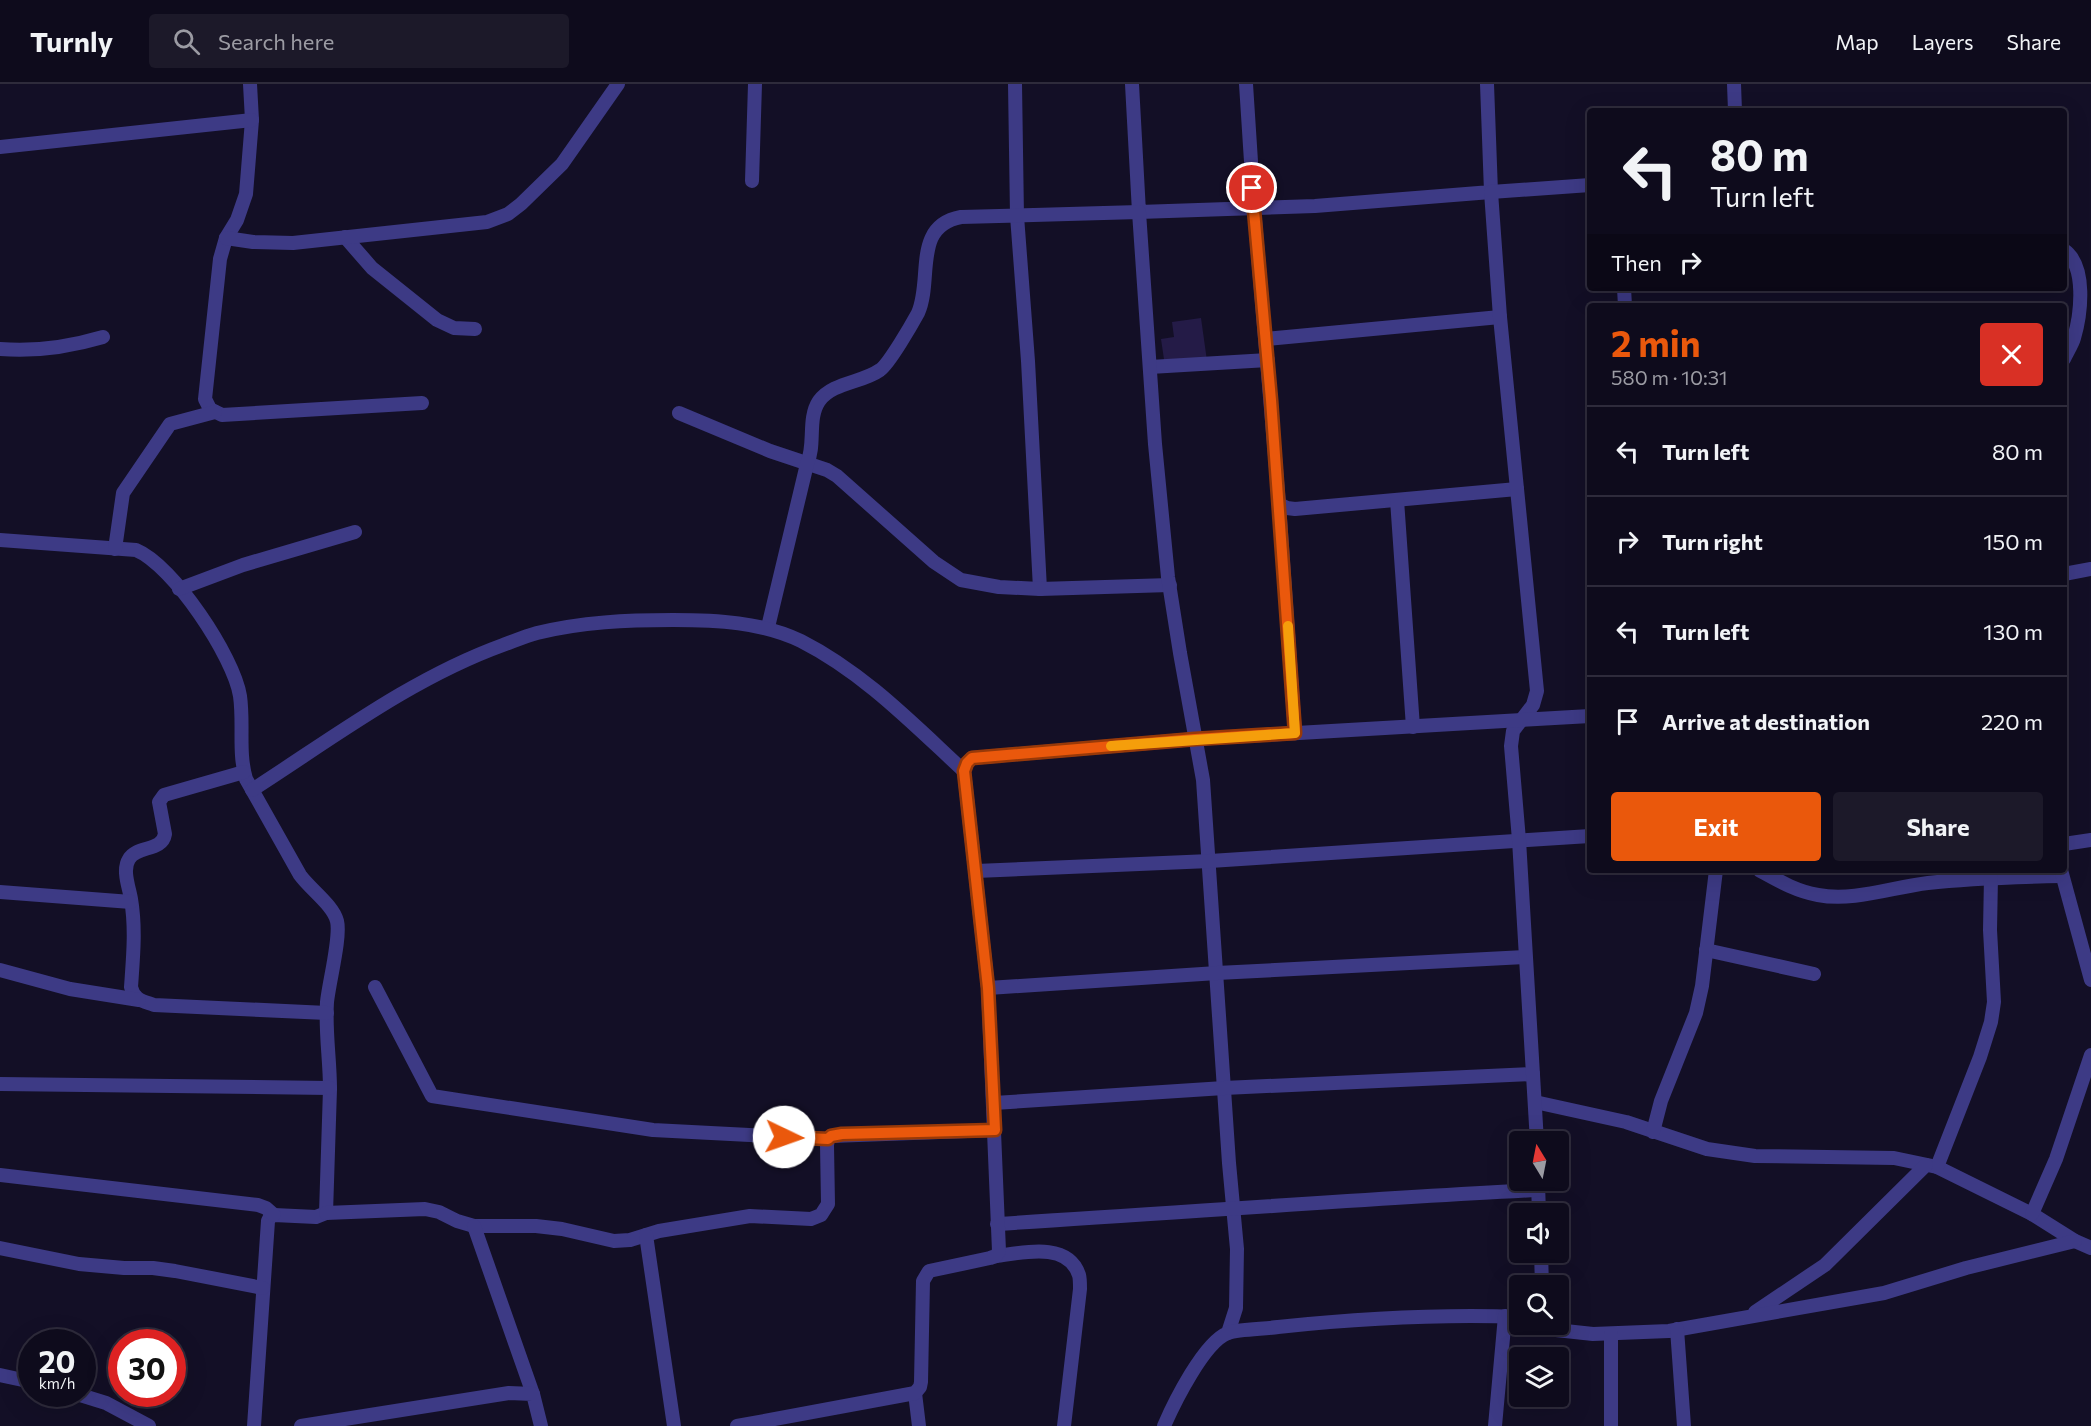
<!DOCTYPE html>
<html lang="en">
<head>
<meta charset="utf-8">
<style>
	body { margin:0; font-family:Commissioner,sans-serif; background:#1c1929; color:#f1f3f6; height:100vh; display:flex; flex-direction:column; font-size:22px; white-space:nowrap }
	* { box-sizing:border-box; margin:0 }
	p { font-size:20px; color:#9b9ba3 }
	.icon { flex:none; width:33px; height:33px; fill:none; stroke:currentColor; stroke-width:2; stroke-linecap:round; stroke-linejoin:round }
	.map { position:relative; flex:1; overflow:hidden }
	.side { position:absolute; left:1587px; top:219px; width:480px; height:570px; display:flex; flex-direction:column; background:#0e0b1c; border-radius:6px; box-shadow:0 6px 24px #0002,0 0 0 2px #2e2b3b }
	.side>* { flex:none }
	.top-card { position:absolute; left:1587px; top:24px; width:480px; height:183px; border-radius:6px; box-shadow:0 6px 24px #0002,0 0 0 2px #2e2b3b; background:#0e0b1c; color:#f1f3f6; overflow:hidden }
	.needle { width:39px; rotate:350deg }
	.tools { position:absolute; left:1509px; top:1047px; display:grid; gap:12px }
	.tools a { display:grid; place-items:center; width:60px; height:60px; border-radius:6px; background:#0e0b1c; box-shadow:0 6px 24px #0002,0 0 0 2px #2e2b3b; font-size:30px }
	.speed { position:absolute; left:18px; top:1245px; display:flex; gap:12px; font-size:30px; font-weight:700; text-align:center }
	.speed>* { display:grid; place-content:center; width:78px; height:78px; border-radius:50%; background:#0e0b1c; box-shadow:0 6px 24px #0002,0 0 0 2px #2e2b3b; line-height:1 }
	.speed small { font-size:15px; font-weight:400 }
	.speed .limit { border:9px solid #d22; background:#fff; color:#111 }
	.pin { position:absolute; display:grid; place-items:center; width:51px; height:51px; color:#fff; margin:-26px; border:3px solid #fff; border-radius:50%; box-shadow:0 2px 6px #0007 }
	.me { position:absolute; width:66px; margin:-33px; rotate:93deg; stroke-linejoin:round; filter:drop-shadow(0 0 4px #0008) }
	.turn { display:flex; align-items:center; gap:21px; height:126px; padding:0 24px; font-size:27px }
	.turn .icon { width:78px; height:78px; stroke-width:2.5 }
	.turn b { display:block; font-size:42px; line-height:51px }
	.then { display:flex; align-items:center; height:57px; padding:0 24px; background:#0003; gap:12px; font-size:22px }
	.round { display:grid; place-items:center; flex:none; width:63px; height:63px; border-radius:6px; background:#1c1929 }
	.headline { display:flex; align-items:center; justify-content:space-between; height:102px; padding:0 24px }
	h1 { font-size:36px; font-weight:700; line-height:45px; color:#ea580c }
	.cta { display:flex; gap:12px; margin-top:auto; padding:12px 24px }
	.cta a { flex:1; height:69px; border-radius:6px; background:#ea580c; color:#fff; font-size:24px; font-weight:700; line-height:69px; text-align:center }
	.cta a+a { background:#1c1929; color:#f1f3f6 }
	ul { padding:0; list-style:none }
	li { display:flex; align-items:center; gap:18px; height:90px; padding:0 24px; border-top:2px solid #2e2b3b }
	li div { flex:1 }
	li b { display:block; font-size:22px }
	li em { font-style:normal }
	header { display:flex; align-items:center; gap:36px; box-sizing:border-box; height:84px; padding:0 30px; background:#0e0b1c; border-bottom:2px solid #2e2b3b }
	header strong { font-size:28px }
	nav { display:flex; gap:33px; margin-inline-start:auto; font-size:21px }
	.search { width:420px; height:54px; background:#1c1929; display:flex; align-items:center; gap:15px; box-sizing:border-box; padding:0 21px; border-radius:6px; color:#9b9ba3; font-size:22px }
	.map>svg:first-child { display:block }
</style>
</head>
<body>
<header>
<strong>Turnly</strong>
<div class="search"><svg class="icon" aria-label="search" viewBox="0 0 24 24"><circle cx="10" cy="10" r="6"/><path d="M15 15l6 6"/></svg>Search here</div>
<nav><a>Map</a><a>Layers</a><a>Share</a></nav>
</header>
<div class="map">
<svg width="2091" height="1342" viewBox="0 0 2091 1342">
	<rect width="100%" height="100%" fill="#130f26"/>
	<path fill="#241b47" d="M1201,234L1207,277L1165,282L1161,255L1174,253L1172,238Z"/>
	<g fill="none" stroke-linecap="round" stroke-linejoin="round">
		<g stroke="#3d3a85" stroke-width="14">
			<path d="M250,0L252,36L246,110L237,136L226,154L220,175L205,315L210,325L222,331L422,319"/>
			<path d="M1015,0L1017,132L1028,277L1040,505"/>
			<path d="M1132,0L1139,128L1315,122L1491,108L1487,0"/>
			<path d="M1246,0L1254,124L1279,420L1287,424L1295,425L1517,405"/>
			<path d="M1734,0L1735,27"/>
			<path d="M0,63L252,36"/>
			<path d="M752,97L755,0"/>
			<path d="M345,153L372,184L437,236L454,244L475,245"/>
			<path d="M226,154L253,158L293,159L487,138L508,130L521,120L562,80L618,0"/>
			<path d="M2064,166C2087,182 2081,230 2074,254C2072,261 2067,268 2064,275"/>
			<path d="M1624,204L1625,222"/>
			<path d="M1266,255L1500,233"/>
			<path d="M0,265C36,268 69,263 103,253"/>
			<path d="M1150,283L1268,276"/>
			<path d="M679,329L770,367L827,386L837,392L934,478L961,496L999,503L1040,505L1170,501"/>
			<path d="M1397,416L1413,643"/>
			<path d="M1279,420L1295,649"/>
			<path d="M0,456L136,466C173,481 234,573 240,612C244,640 238,668 246,695L300,791C310,805 333,821 337,837C341,853 329,898 327,918C325,947 330,976 330,1005C329,1047 327,1088 326,1129L316,1133L274,1131L270,1133L268,1137L254,1342"/>
			<path d="M115,465L123,409L170,340L215,328"/>
			<path d="M2064,490L2091,485"/>
			<path d="M179,505L243,481L355,448"/>
			<path d="M768,543L807,380C816,360 807,335 819,317C833,298 862,299 880,286C889,280 912,240 918,229C933,195 912,142 961,133L1139,128L1155,360L1168,493L1180,569L1203,696L1229,1079L1237,1165L1236,1224L1228,1249"/>
			<path d="M244,688L164,711L159,718L165,750C162,768 137,761 129,775C122,786 129,803 131,815C136,845 133,874 131,903C134,916 143,917 154,921L327,929"/>
			<path d="M252,706C333,654 412,594 503,561C514,557 526,552 537,549C582,538 627,536 673,536C716,536 762,538 801,557C864,589 913,640 964,687"/>
			<path d="M2064,760L2091,756"/>
			<path d="M1759,786C1779,797 1796,807 1818,811C1853,818 1893,803 1928,799C1972,794 2017,793 2062,792"/>
			<path d="M2061,786L2091,896"/>
			<path d="M976,787L1210,777L1590,752"/>
			<path d="M0,808L131,818"/>
			<path d="M1706,866L1814,890"/>
			<path d="M0,886L70,905L139,916"/>
			<path d="M375,903L432,1012L653,1046L828,1055"/>
			<path d="M988,904L1217,889L1525,873"/>
			<path d="M0,1000L330,1004"/>
			<path d="M1535,1018L1626,1038L1707,1065L1755,1072L1894,1074L1937,1083L2032,1130L2075,1157L2091,1164"/>
			<path d="M994,1019L1224,1004L1533,990"/>
			<path d="M1653,1048L1661,1017L1696,929L1702,902L1716,786"/>
			<path d="M1537,1058L1519,756L1511,662L1513,647L1533,621L1537,607L1500,233L1491,108L1590,101"/>
			<path d="M1937,1083L1980,973L1991,938L1994,918L1990,846L1991,793"/>
			<path d="M0,1091L258,1121L266,1124L274,1131"/>
			<path d="M1538,1099L1539,1130"/>
			<path d="M326,1129L425,1125L439,1128L457,1137L474,1142H536L562,1145L614,1157L630,1156L659,1147L750,1132L811,1135L821,1131L828,1120L827,1061L828,1055L831,1052L995,1046"/>
			<path d="M2032,1130L2056,1075L2091,971"/>
			<path d="M997,1140C1178,1129 1358,1115 1538,1106"/>
			<path d="M474,1142L533,1310"/>
			<path d="M646,1151L674,1342"/>
			<path d="M0,1164L79,1180L124,1184H153L175,1187L263,1204"/>
			<path d="M1541,1168L1542,1202"/>
			<path d="M996,1172C1021,1169 1068,1157 1079,1191C1080,1194 1080,1201 1080,1205L1064,1342"/>
			<path d="M1755,1228L1825,1181L1926,1081"/>
			<path d="M1544,1240L1556,1246L1593,1250L1669,1247L1884,1209L1966,1184L2075,1157"/>
			<path d="M1677,1245L1684,1342"/>
			<path d="M1611,1250V1342"/>
			<path d="M0,1291L32,1298"/>
			<path d="M915,1309L919,1342"/>
			<path d="M77,1310L106,1319L149,1342"/>
			<path d="M301,1342L509,1309L533,1310L541,1342"/>
			<path d="M737,1342L915,1309L920,1303L921,1298L923,1197L929,1187L990,1174L996,1172L999,1167L988,904L964,687L967,679L972,674L1195,655L1590,632"/>
			<path d="M1164,1342C1174,1319 1204,1258 1228,1249C1238,1245 1265,1245 1278,1243C1355,1235 1441,1230 1520,1233"/>
			<path d="M1495,1342L1505,1232"/>
		</g>
	</g>
	<g fill="none" stroke-linecap="round" stroke-linejoin="round">
		<g stroke="#983908" stroke-width="15">
			<path id="route" d="M784,1053L828,1055L831,1052L842,1050L995,1046L988,904L964,687L967,679L972,674L1195,655L1295,649L1271,316L1252,104"/>
		</g>
		<use href="#route" stroke="#ea580c" stroke-width="10"/>
		<path stroke="#f59e0b" stroke-width="10" d="M1111,662L1295,649L1288,542"/>
	</g>
</svg>
<div class="tools">
<a><svg class="needle" viewBox="-14 -14 28 28"><path d="M0-13l5 13h-10z" fill="#e53935"/><path d="M0 13l5-13h-10z" fill="#9b9ba3"/></svg></a>
<a><svg class="icon" aria-label="sound" viewBox="0 0 24 24"><path d="M4 9h4l5-4v14l-5-4H4zM17 9q2 3 0 6"/></svg></a>
<a><svg class="icon" aria-label="search" viewBox="0 0 24 24"><circle cx="10" cy="10" r="6"/><path d="M15 15l6 6"/></svg></a>
<a><svg class="icon" aria-label="layers" viewBox="0 0 24 24"><path d="M12 4l9 5-9 5-9-5zM3 14l9 5 9-5"/></svg></a>
</div>
<div class="speed"><div>20<small>km/h</small></div><div class="limit">30</div></div>
<div class="pin" style="left:1252px;top:104px;background:#d93025"><svg class="icon" aria-label="arrive" viewBox="0 0 24 24"><path d="M6 21V4h12l-3 4 3 4H6"/></svg></div>
<svg class="me" style="left:784px;top:1053px" viewBox="-20 -20 40 40"><circle r="19" fill="#fff"/><path d="M0-13L10 11 0 6-10 11z" fill="#ea580c"/></svg>
<div class="top-card">
<div class="turn"><svg class="icon" aria-label="left" viewBox="0 0 24 24"><path d="M17 20v-9H6M10 6l-5 5 5 5"/></svg><div><b>80 m</b>Turn left</div></div>
<div class="then">Then<svg class="icon" aria-label="right" viewBox="0 0 24 24"><path d="M7 20v-9h11M14 6l5 5-5 5"/></svg></div>
</div>
<section class="side">
<div class="headline"><div><h1>2 min</h1><p>580 m · 10:31</p></div><a class="round" style="background:#d93025;color:#fff"><svg class="icon" aria-label="close" viewBox="0 0 24 24"><path d="M6 6l12 12M18 6L6 18"/></svg></a></div>
<ul>
<li><svg class="icon" aria-label="left" viewBox="0 0 24 24"><path d="M17 20v-9H6M10 6l-5 5 5 5"/></svg><div><b>Turn left</b></div><em>80 m</em></li>
<li><svg class="icon" aria-label="right" viewBox="0 0 24 24"><path d="M7 20v-9h11M14 6l5 5-5 5"/></svg><div><b>Turn right</b></div><em>150 m</em></li>
<li><svg class="icon" aria-label="left" viewBox="0 0 24 24"><path d="M17 20v-9H6M10 6l-5 5 5 5"/></svg><div><b>Turn left</b></div><em>130 m</em></li>
<li><svg class="icon" aria-label="arrive" viewBox="0 0 24 24"><path d="M6 21V4h12l-3 4 3 4H6"/></svg><div><b>Arrive at destination</b></div><em>220 m</em></li>
</ul>
<div class="cta"><a>Exit</a><a>Share</a></div>
</section>
</div>
</body>
</html>
